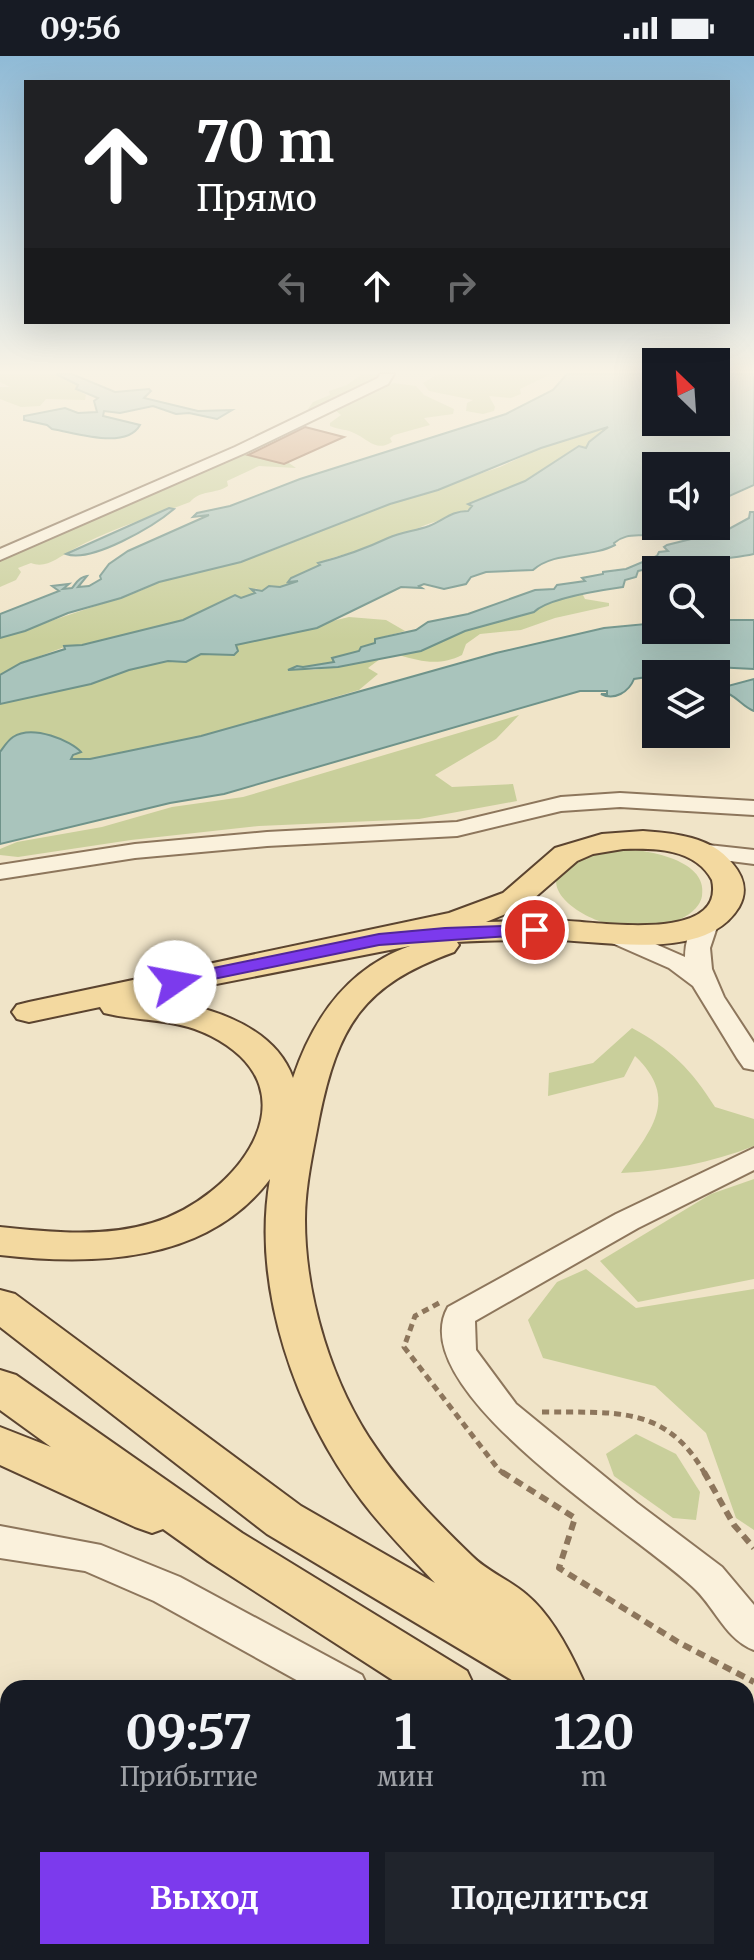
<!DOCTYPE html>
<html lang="ru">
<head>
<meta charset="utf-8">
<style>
	body { margin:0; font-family:Merriweather,serif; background:#20242c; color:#f1f3f6; height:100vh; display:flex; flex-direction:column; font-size:30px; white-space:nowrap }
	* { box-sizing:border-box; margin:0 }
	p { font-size:26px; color:#9ea1a6 }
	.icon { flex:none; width:44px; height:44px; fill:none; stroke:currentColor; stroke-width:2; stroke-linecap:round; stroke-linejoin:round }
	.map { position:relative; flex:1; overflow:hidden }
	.side { position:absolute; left:0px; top:1624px; width:754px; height:280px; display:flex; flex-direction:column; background:#171b24; border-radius:24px 24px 0 0; box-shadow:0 8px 32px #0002 }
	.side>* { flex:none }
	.guide { position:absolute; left:24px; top:24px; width:706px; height:244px; border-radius:0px; box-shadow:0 8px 32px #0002; background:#202124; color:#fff; overflow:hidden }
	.needle { width:52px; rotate:335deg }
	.buttons { position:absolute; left:642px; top:292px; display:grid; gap:16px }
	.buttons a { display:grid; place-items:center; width:88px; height:88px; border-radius:0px; background:#171b24; box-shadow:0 8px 32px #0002; font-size:40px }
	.pin { position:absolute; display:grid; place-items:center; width:68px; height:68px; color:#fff; margin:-34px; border:4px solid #fff; border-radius:50%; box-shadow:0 2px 8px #0007 }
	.me { position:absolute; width:88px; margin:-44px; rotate:78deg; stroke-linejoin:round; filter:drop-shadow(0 0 6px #0008) }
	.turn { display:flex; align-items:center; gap:28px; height:168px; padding:0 40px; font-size:36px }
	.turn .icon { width:104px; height:104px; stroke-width:2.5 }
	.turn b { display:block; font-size:56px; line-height:68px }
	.lanes { display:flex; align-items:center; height:76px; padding:0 40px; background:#0003; justify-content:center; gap:40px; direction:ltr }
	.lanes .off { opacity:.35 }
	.eta { display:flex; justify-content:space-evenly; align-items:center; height:136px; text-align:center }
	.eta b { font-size:48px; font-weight:700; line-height:56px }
	.button { display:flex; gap:16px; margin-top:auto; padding:16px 40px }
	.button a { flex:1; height:92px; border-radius:0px; background:#7c3aed; color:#fff; font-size:32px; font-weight:700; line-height:92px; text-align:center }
	.button a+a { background:#20242c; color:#f1f3f6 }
	.status { display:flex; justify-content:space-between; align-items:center; height:56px; padding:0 40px; background:#171b24; direction:ltr }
	.status svg { height:22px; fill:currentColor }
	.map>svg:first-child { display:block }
</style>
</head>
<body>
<div class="status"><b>09:56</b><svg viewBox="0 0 49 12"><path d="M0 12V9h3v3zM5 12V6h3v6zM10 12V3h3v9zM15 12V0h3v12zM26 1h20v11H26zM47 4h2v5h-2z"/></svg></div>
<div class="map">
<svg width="754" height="1904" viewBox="0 0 754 1904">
	<rect width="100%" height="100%" fill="#f0e4c8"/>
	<g fill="#c9cf9b">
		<path d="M0,318H56L79,329L77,334L86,339L85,344L46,343L40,350L21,351L0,343V331H10L0,326Z"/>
		<path d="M352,318H385L314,354L308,353L313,346L330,339L329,335L347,329L361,319Z"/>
		<path d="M438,318H551L520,333L521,338L511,342L489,340L495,351L494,355L483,358L466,355L467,347L473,344L429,335L423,327Z"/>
		<path d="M394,327L416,330L424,339L454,353L453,358L424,362L430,369L394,379L390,382L392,386C376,396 369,384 356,378C348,373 339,374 330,370V367L341,359L335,354L340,350Z"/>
		<path d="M606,370L609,371L587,392L578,390L525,425L470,448L473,449C462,463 424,464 410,478L389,481L377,489L328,503L317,513L291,522L289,525H298C287,533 274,530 262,535L255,532L258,537L241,542L232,541L195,560L130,579L82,589H70L21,607L0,619V582L140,535L159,526L271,495L390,448L500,411L541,392Z"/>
		<path d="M251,397L286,405L296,412L259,410L227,425L228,430C216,438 200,434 190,446C152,461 109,473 72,494C59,501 46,513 31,507L18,512L21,516L16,524L0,531V505L240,398Z"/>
		<path d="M572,539H583L585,543L609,547V550L555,562L521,574L480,578L466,588L462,599C440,610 422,606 399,599L421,595L465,575L534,556L538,551Z"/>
		<path d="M349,561L386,564L405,575L375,583V587L361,591L359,595L333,602L335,606L303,611L297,610L290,613L314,614L380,603L368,612L378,618L359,634L201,680L90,703L71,702L81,696C70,686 34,672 19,678C10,681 6,689 0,696V648L91,628L129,614L168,605H186L201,598L234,599L236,589L317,572L320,568Z"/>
		<path d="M519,659L496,683L435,719L452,731L513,728L517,745L419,763L259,770L131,784L18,801L0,799V793L17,786L102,771L172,751L243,741Z"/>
		<path d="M614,792C639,793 709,801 702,840C700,852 687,861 676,865C655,872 630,873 609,868C582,862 530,830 572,804C583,797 601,796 614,792Z"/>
		<path d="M632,972C672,994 690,1012 715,1051L754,1063V1090C711,1107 667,1115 621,1117C650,1075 681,1044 635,1000L624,1021L548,1040L549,1017L593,1007Z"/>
		<path d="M754,1123V1223L638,1246L600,1205L711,1138Z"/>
		<path d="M586,1213L636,1252L754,1233V1474L736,1462L706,1377L655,1330L543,1302L528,1264L557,1226Z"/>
		<path d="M636,1378L676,1398L700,1436L696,1464L673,1462L614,1420L606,1398Z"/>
	</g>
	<g fill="#a9c4bc" stroke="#6f938a" stroke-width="2">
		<path d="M56,318H72L115,336L149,333L151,335L144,342L198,355L232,354L217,363L189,357L176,358L153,350L120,357L104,355L103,360L140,369C126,394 76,377 52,373L47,369L24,364V360L65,352L78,357L97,356L94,345L98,342L76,333L78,329Z"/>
		<path d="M567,318H656V366H716V318H754V429L716,446V410H656V470H666C660,473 653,479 646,479C633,480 625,478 614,487L615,489C591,502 554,495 533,514L486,516L471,521L466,528L444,533L424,528L419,530L422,532L401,531L317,572L236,589L238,595L234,599L201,598L186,606L168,605L129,614L91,628L0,648V619L21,607L65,593L64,590L82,589L183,564L235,539L241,542L255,537L251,533L262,535L269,530L280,531L298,525L288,526L291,522L320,509L318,507C341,501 367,492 388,482C402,476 415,475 429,470C444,464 451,455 468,455L472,450L468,448L525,425L579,390L586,392L589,386L608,371L541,392L438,434L390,448L241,506L159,526L121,542L68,557L25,575L0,582V558L59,535L52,530L69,528L63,533L72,532C75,529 78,521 87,520L78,531L89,530L101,523L100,520L109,508L128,495L209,459L193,461L197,457L230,450L300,423L506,358L553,334Z"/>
		<path d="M169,452L174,453C154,470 92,507 66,498Z"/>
		<path d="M750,456H754V498C716,506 676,505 638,515L636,521L625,524L623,531C602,534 548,542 534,556L465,575L421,595L338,611L288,614L297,610L303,611L334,606L332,602L359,595L361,591L375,587V583L416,574L428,566L468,558L535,534L554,533L557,529L585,525L582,522L603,518V516L626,513L657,500L659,496L668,495L664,491L667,489L727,474L749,462Z"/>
		<path d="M716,564H754V613L714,611L634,623C629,636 614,645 601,638H607V635H580L224,738L170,747L0,788V696C4,691 7,685 13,681C33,668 71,685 81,696L73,699L71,703H90L201,680L496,597L604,572L656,567V574H716Z"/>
		<path d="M754,623V655C741,650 736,638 721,635L717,628L728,630Z"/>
		<path d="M133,1896H697L706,1904H128Z"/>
	</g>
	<path fill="#cf9f7d" stroke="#8d5f41" stroke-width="2" d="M305,371L344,381L284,408L248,399Z"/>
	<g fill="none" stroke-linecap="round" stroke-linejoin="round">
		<g stroke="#8d765c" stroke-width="4">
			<g id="minor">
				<path d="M380,318H394L388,328L245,397L0,504V493L235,391L378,322Z"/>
				<path d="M620,737L754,745V759L620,751L561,755L457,780L267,790L135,802L0,823V809L135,788L267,776L457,766L561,741Z"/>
				<path d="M699,788L754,794V808L691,800L688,795L691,790Z"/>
				<path d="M707,858L716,860L719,865L710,892L712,913L724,941L754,987V1014L744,1012L737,1002L693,930L669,912L603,883L600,878L603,873H621L685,901C685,886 690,872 698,860Z"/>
				<path d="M754,1092V1114L638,1172L475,1265L476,1294L516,1348L637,1447L722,1511L754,1549V1594C727,1584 716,1554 696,1534C645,1483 400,1336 448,1251L616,1158Z"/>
				<path d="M0,1470L101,1489L180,1521L362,1619L368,1632H311L154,1545L85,1515L0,1502Z"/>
			</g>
		</g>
		<g stroke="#5b4430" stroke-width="4">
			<g id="major">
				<path d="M643,775C674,777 712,781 732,807C744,821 748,835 739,851C706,906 607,885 555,884C522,884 490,884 457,886L459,889L454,896C363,929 338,969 319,1063C313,1096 305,1130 305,1164C305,1241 332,1329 376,1392C403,1432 438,1467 472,1500C488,1516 510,1524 527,1539C551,1559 570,1595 583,1624L579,1632H525L267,1478L0,1271V1234L15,1238L301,1450L435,1527C410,1500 384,1474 362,1445C296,1358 251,1232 270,1123C207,1207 94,1210 0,1199V1171C50,1176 103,1182 152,1167C235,1142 320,1036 211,980C177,962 140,966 104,957L100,951L29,966L17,963L12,956L17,949L29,946L449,857L503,837L555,792L602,778ZM623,793C654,792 695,792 712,824C726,887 600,866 567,865C540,864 513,865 486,866L525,850L577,805L593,798ZM410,890C348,912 313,962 293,1022C273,965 197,947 145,942Z"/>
				<path d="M0,1314L16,1319L242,1477L467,1615L475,1632H405L208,1505L163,1473L152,1477L135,1471L0,1409V1371L51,1391L0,1354Z"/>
				<path d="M746,1706L754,1709V1763L746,1760Z"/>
				<path d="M746,1787L754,1790V1848L746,1845Z"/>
			</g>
		</g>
		<g stroke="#8d765c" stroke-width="5" stroke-dasharray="7 5" stroke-linecap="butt">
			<path d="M439,1247L415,1260L404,1291L499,1414L505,1418"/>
			<path d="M542,1356C613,1357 666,1348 705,1418"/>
		</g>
		<g stroke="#8d765c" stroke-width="6" stroke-dasharray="9 6" stroke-linecap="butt">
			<path d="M502,1416L575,1462L559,1512L678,1586L754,1626"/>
			<path d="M704,1416L734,1469L754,1492"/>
		</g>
		<use href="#minor" fill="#faf1dc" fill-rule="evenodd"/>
		<use href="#major" fill="#f3d9a0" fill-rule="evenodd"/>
	</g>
	<linearGradient id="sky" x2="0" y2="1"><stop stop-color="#8fbad6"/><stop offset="0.54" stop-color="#f8f3e6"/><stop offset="1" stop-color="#f8f3e6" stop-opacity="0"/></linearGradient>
	<rect width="754" height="585" fill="url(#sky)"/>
	<path fill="#7c3aed" stroke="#51269a" stroke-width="2" d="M535,869L541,871L544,874L541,878L379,889L175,931L166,926L175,920L379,878L445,872Z"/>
</svg>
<div class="buttons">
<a><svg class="needle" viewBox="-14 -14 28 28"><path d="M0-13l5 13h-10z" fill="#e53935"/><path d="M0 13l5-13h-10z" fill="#9ea1a6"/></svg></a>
<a><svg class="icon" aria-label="sound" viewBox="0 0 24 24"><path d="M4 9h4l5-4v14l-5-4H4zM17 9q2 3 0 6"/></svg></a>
<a><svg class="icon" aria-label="search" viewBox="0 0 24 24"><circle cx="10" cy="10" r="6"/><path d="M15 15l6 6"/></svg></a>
<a><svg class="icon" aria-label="layers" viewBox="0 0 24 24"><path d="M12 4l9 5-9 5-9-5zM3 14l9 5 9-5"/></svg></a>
</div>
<div class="pin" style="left:535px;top:874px;background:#d93025"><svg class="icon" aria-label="arrive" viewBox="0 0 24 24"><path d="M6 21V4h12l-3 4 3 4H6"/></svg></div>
<svg class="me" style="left:175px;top:926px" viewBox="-20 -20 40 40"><circle r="19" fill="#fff"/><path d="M0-13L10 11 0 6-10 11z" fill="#7c3aed"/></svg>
<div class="guide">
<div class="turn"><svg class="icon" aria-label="ahead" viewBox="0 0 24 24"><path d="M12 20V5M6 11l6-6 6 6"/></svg><div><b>70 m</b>Прямо</div></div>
<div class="lanes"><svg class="icon off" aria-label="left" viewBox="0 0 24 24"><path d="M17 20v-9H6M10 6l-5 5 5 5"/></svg><svg class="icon" aria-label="ahead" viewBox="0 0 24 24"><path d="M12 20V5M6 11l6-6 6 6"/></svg><svg class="icon off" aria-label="right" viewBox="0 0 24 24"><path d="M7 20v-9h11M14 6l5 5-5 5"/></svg></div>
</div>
<section class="side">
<div class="eta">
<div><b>09:57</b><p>Прибытие</p></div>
<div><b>1</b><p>мин</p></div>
<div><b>120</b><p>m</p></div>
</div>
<div class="button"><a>Выход</a><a>Поделиться</a></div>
</section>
</div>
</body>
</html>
